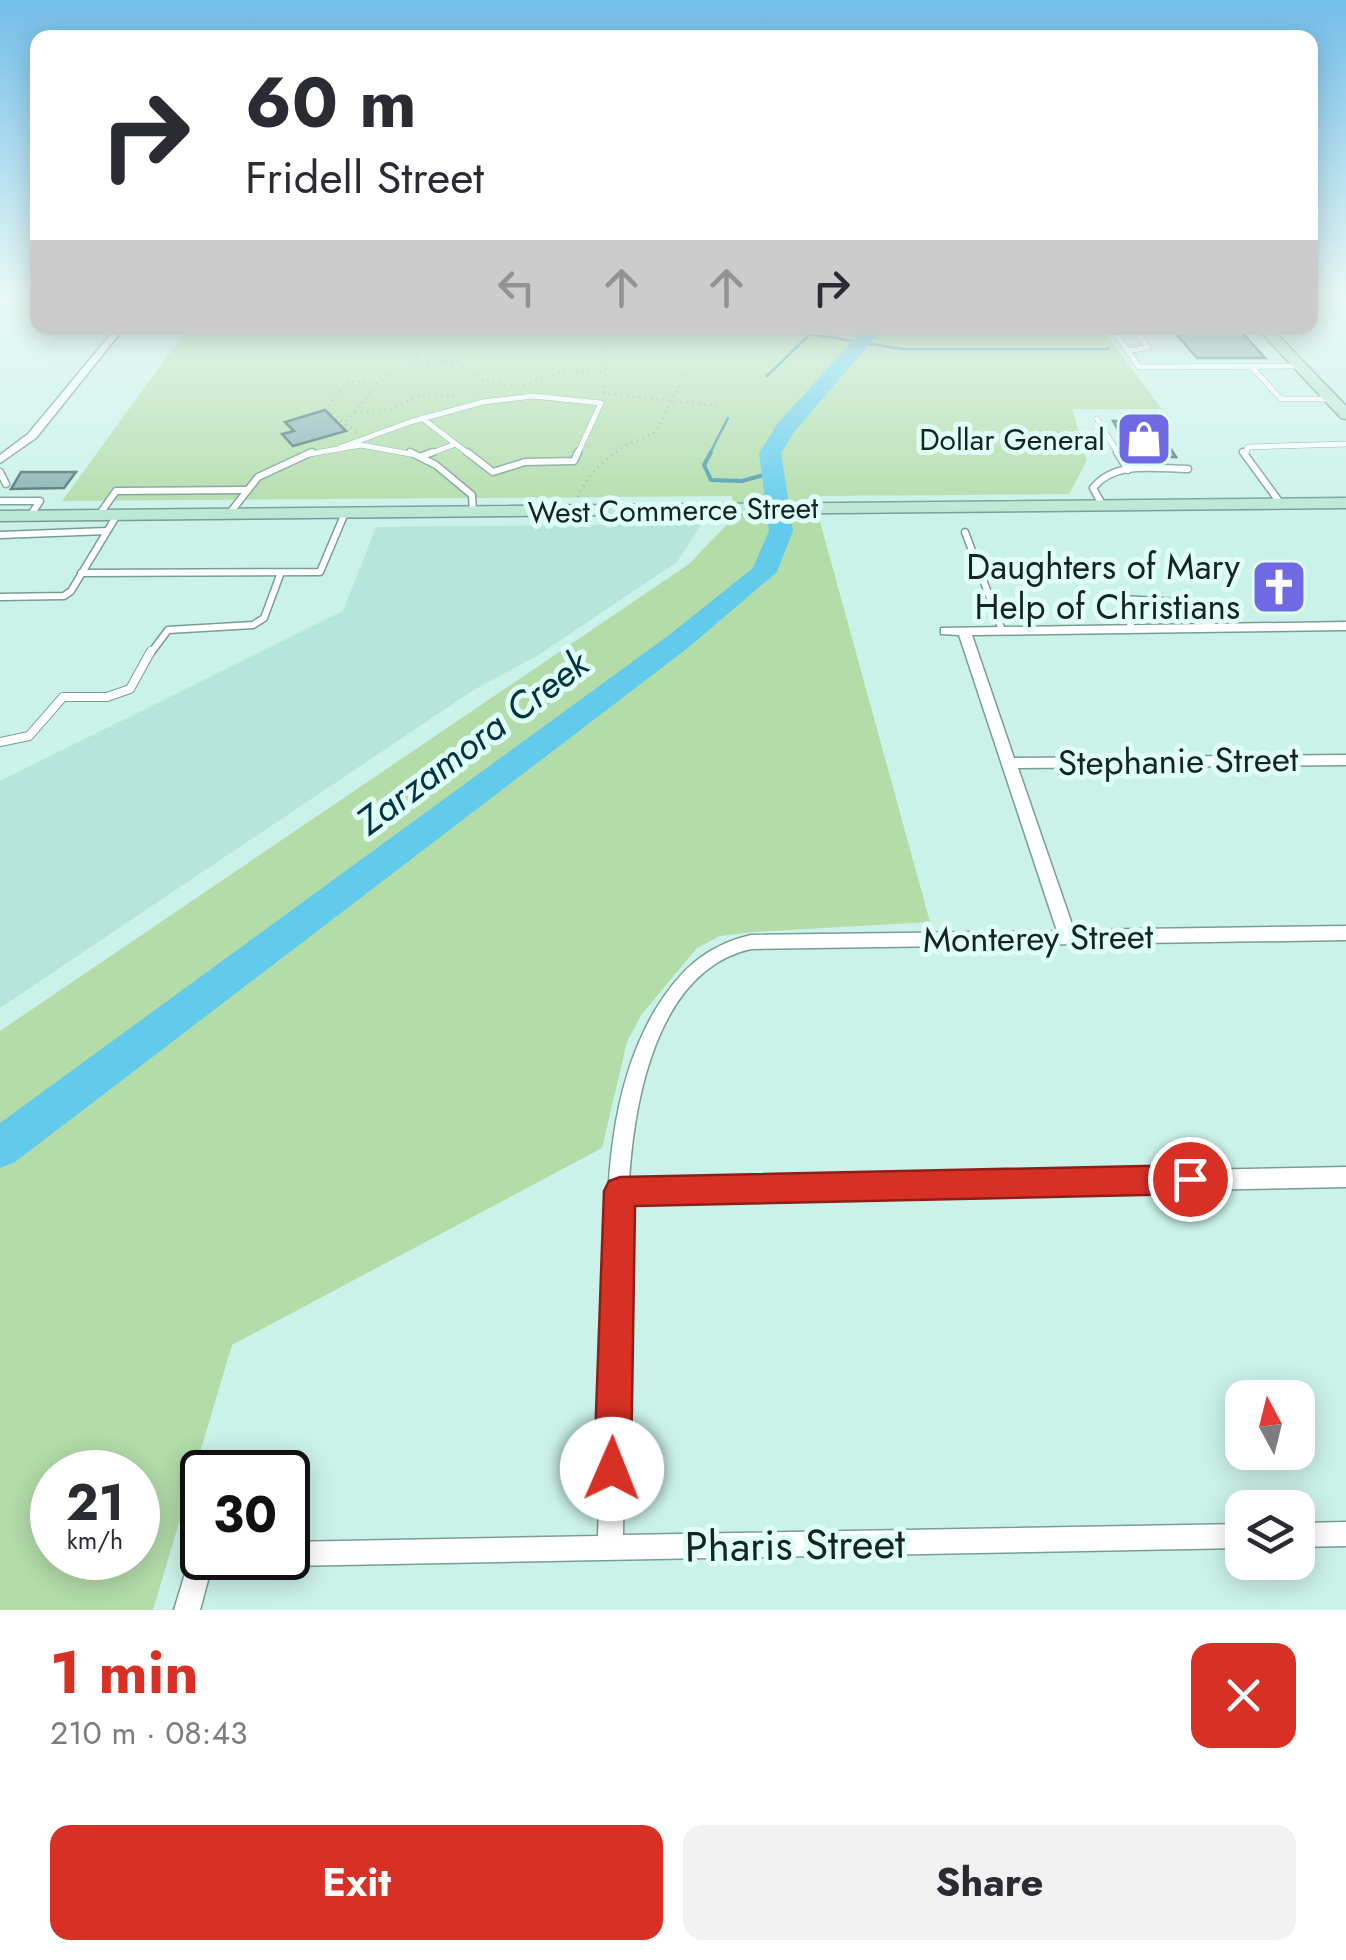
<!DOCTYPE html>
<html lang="en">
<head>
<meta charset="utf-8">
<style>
	body { margin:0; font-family:Jost,sans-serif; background:#f2f2f3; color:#2b2b33; height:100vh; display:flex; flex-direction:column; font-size:38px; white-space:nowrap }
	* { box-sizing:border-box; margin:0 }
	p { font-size:32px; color:#7c7c81 }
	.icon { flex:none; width:55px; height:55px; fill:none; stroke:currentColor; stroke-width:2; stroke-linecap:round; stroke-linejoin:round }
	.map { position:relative; height:1610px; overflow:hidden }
	.sheet { display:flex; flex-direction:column; background:#fff; flex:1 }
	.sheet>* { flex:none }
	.banner { position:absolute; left:30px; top:30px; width:1288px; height:305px; border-radius:20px; box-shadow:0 5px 25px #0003; background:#fff; color:#2b2b33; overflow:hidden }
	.needle { width:65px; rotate:353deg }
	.controls { position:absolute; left:1225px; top:1380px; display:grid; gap:20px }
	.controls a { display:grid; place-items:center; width:90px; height:90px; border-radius:20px; background:#fff; box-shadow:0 5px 25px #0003; font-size:50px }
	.speed { position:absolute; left:30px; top:1450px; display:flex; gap:20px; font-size:50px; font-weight:700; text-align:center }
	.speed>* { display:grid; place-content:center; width:130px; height:130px; border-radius:50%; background:#fff; box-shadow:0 5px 25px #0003; line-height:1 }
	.speed small { font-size:25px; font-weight:400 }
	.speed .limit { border:5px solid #111; border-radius:15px; background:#fff; color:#111 }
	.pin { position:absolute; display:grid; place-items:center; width:85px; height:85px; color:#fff; margin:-42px; border:5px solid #fff; border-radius:50%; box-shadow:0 2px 10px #0007 }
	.me { position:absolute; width:110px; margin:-55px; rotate:1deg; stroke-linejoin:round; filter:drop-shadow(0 0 8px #0008) }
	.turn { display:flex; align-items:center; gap:35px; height:210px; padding:0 50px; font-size:45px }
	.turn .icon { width:130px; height:130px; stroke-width:2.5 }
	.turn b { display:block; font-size:70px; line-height:85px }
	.lanes { display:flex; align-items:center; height:95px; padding:0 50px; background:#0003; justify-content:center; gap:50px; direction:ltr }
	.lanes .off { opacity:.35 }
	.round { display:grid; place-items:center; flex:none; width:105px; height:105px; border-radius:20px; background:#f2f2f3 }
	.head { display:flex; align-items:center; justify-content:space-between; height:170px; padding:0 50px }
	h1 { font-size:60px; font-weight:700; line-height:75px; color:#d93025 }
	.cta { display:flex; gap:20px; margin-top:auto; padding:20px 50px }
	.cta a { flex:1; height:115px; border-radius:20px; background:#d93025; color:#fff; font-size:40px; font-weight:700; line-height:115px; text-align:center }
	.cta a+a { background:#f2f2f3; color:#2b2b33 }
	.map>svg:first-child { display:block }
</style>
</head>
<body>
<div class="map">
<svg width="1346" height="1610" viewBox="0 0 1346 1610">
	<rect width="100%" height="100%" fill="#cbf2e9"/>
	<path fill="#b6e6db" d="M702,524L677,562L537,656L472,691L0,1008V781L343,611L376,527Z"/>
	<path fill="#b3dca9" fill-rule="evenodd" d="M188,328H1101L1162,409H1072L1087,460L1069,494L818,496L819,518L930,922L753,932L720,936L697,948L641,1015L627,1042L602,1148L232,1345L153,1610H0V1031L689,564L734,517L732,496L62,501ZM52,1472H138V1558H52Z"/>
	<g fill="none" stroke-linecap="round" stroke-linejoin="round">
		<g stroke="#4b99ae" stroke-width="2.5">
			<path d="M810,334L902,349H1109"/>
			<path d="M767,376L816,328"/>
			<path d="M709,455L728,418"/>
		</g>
		<path stroke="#4b99ae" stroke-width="4" d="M711,452L704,465L711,480L742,481L771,473"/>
		<path fill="#62cbeb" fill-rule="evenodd" d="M864,328H883L795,431L781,453L793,531L777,572L689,647L15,1162L0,1168V1123L669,635L753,568L769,531L759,453L778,423Z"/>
	</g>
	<g fill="#8ab1b3" stroke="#4d7274" stroke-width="2.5">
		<path d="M1171,328H1238L1265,358H1197Z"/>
		<path d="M325,410L346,431L293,446L282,434L294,431L285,422Z"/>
		<path d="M1113,421H1153L1176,457H1134Z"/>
		<path d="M21,472H76L64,488L11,489Z"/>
	</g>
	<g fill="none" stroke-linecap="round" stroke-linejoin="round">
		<g stroke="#789d95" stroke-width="6">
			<g id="lane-far2">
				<path d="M1112,328L1139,367L1301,366"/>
				<path d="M1128,351L1148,347L1134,328"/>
				<path d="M1251,366L1281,399H1332"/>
				<path d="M422,418L470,455"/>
				<path d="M1097,419L1119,455"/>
				<path d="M339,448L410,422L483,402L533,396L601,403L577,455"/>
				<path d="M304,455L361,445L416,455"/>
				<path d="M426,455L453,445"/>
				<path d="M1245,455L1248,447L1346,444"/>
			</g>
		</g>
		<g stroke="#789d95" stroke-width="9">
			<g id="lane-far1">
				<path d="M410,452L436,465L472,495L473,512"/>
				<path d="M467,452L493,472L525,462L574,461L578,452"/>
				<path d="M1117,452L1128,470"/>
				<path d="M1243,452L1281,504"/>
				<path d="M422,456L433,452"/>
				<path d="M0,472L6,484"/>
				<path d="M0,501H40L30,516"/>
				<path d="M1103,506L1093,488C1115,460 1156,469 1188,469"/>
				<path d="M229,514L258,477L312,452"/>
				<path d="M99,515L116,491L246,490"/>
				<path d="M965,532L1002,630"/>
				<path d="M0,535L107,531"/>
				<path d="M81,573L320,572L345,513"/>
				<path d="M0,597L64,596L71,591L117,515"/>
				<path d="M1132,628L1120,599L1182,602L1212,627"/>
				<path d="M150,654L168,630L253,625L264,618L280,575"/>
			</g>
		</g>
		<g stroke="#789d95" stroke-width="10">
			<path id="lane" d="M0,742L29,736L63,697H107L130,689L151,651"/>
		</g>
		<g stroke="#789d95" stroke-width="3">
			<g id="street">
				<path d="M116,328H124L36,438L0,463V455L28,434Z"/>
				<path d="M1346,622V630L972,635L1014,758L1346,755V765L1018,768L1074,930L1346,926V940L751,949C657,970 634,1100 629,1181L1346,1167V1187L628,1201L623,1535L1242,1524V1548L288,1566L279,1563L277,1558H288V1542L598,1536C600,1465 603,1394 605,1323C608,1219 600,1106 654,1012C678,972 704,946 751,935L1057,931L959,635L941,634V628Z"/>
				<path d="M1346,1522V1546L1298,1547V1523Z"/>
				<path d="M202,1544V1558H214L200,1610H174L193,1547Z"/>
			</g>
		</g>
		<g stroke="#789d95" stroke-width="3">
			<g id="secondary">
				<path d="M1257,328H1271L1346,406V419L1341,418Z"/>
				<path d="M1346,498V508L0,521V511Z"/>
			</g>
		</g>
		<g stroke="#8faea7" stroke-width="2.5" stroke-dasharray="1 5" stroke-linecap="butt">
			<path d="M419,328L418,359L423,363L458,362L482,380L513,386"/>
			<path d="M524,385L557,373L606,371"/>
			<path d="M604,393L609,328"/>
			<path d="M609,394L717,406"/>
			<path d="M355,413L391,409L422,394L456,396"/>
			<path d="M346,421L379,383"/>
			<path d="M356,432L326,409L348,381L379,383L384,377L423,363"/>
			<path d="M578,497L585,482L604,461L626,445L656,432L685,375"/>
		</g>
		<use href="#lane-far2" stroke="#fff" stroke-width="5"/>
		<use href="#lane-far1" stroke="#fff" stroke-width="6"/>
		<use href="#lane" stroke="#fff" stroke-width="8"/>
		<use href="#street" fill="#fff" fill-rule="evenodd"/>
		<use href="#secondary" fill="#bce7d5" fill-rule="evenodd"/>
	</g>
	<linearGradient id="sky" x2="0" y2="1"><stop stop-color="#72bde9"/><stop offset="0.57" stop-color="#e8f9f5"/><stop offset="1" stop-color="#e8f9f5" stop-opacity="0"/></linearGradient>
	<rect width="1346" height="520" fill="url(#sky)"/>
	<path fill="#d93025" stroke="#8d1f18" stroke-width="2.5" d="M1190,1165L1201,1169L1206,1179L1201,1189L1190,1194L635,1206L631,1469L625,1482L612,1487L600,1482L594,1469L604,1191L609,1181L620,1177Z"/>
	<defs>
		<g id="shop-square" transform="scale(2.875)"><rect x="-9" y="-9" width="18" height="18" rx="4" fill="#6f69e3" stroke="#defef6"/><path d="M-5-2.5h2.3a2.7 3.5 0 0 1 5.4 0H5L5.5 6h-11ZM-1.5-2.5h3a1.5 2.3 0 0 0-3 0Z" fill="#fff"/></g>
		<g id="church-square" transform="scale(2.875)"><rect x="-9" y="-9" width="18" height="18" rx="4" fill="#6f69e3" stroke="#defef6"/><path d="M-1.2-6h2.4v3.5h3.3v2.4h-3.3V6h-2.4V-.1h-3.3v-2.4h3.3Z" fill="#fff"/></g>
	</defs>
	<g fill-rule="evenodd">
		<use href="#shop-square" x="1144" y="439"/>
		<use href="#church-square" x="1279" y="587"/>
	</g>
	<g text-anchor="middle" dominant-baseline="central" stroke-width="10" stroke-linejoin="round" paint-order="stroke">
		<g font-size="30" fill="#152421" stroke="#defef6" text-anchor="end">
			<text x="1105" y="439">Dollar General</text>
		</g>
		<g font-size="30" fill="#152421" stroke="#defef6">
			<text transform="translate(673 510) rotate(-1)">West Commerce Street</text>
		</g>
		<g font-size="35" fill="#152421" stroke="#defef6" text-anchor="end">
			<text x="1240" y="567">Daughters of Mary<tspan x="1240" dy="40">Help of Christians</tspan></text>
		</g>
		<g font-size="35" fill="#152421" stroke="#defef6">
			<text transform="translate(1178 761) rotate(-1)">Stephanie Street</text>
			<text transform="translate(1038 938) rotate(-1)">Monterey Street</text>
		</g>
		<g font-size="38" font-style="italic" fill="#003340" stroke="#defef6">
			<text transform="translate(472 742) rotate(-37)">Zarzamora Creek</text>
		</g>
		<g font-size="42" fill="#152421" stroke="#defef6">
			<text transform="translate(795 1545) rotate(-1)">Pharis Street</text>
		</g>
	</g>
</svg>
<div class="controls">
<a><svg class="needle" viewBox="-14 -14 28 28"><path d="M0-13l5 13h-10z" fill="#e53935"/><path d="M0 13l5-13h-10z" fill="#7c7c81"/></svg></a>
<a><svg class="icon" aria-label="layers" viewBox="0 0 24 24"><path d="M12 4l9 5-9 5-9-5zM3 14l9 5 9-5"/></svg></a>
</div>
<div class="speed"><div>21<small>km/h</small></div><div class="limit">30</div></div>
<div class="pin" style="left:1190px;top:1179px;background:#d93025"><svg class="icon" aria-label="arrive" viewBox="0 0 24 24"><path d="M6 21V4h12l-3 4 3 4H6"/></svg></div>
<svg class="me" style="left:612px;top:1469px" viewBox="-20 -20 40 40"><circle r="19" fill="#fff"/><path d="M0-13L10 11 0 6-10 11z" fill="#d93025"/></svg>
<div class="banner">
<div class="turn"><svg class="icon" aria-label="right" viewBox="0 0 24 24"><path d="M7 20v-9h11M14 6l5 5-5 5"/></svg><div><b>60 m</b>Fridell Street</div></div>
<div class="lanes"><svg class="icon off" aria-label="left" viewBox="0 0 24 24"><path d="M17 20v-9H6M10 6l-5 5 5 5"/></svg><svg class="icon off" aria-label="ahead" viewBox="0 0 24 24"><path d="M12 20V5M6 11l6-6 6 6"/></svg><svg class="icon off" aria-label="ahead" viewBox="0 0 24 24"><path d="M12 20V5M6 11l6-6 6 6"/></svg><svg class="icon" aria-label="right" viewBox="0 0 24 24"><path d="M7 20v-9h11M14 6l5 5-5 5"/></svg></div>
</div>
</div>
<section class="sheet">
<div class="head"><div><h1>1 min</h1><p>210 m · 08:43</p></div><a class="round" style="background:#d93025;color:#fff"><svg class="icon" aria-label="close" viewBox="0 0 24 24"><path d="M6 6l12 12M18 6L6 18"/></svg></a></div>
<div class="cta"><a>Exit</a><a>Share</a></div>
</section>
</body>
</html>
